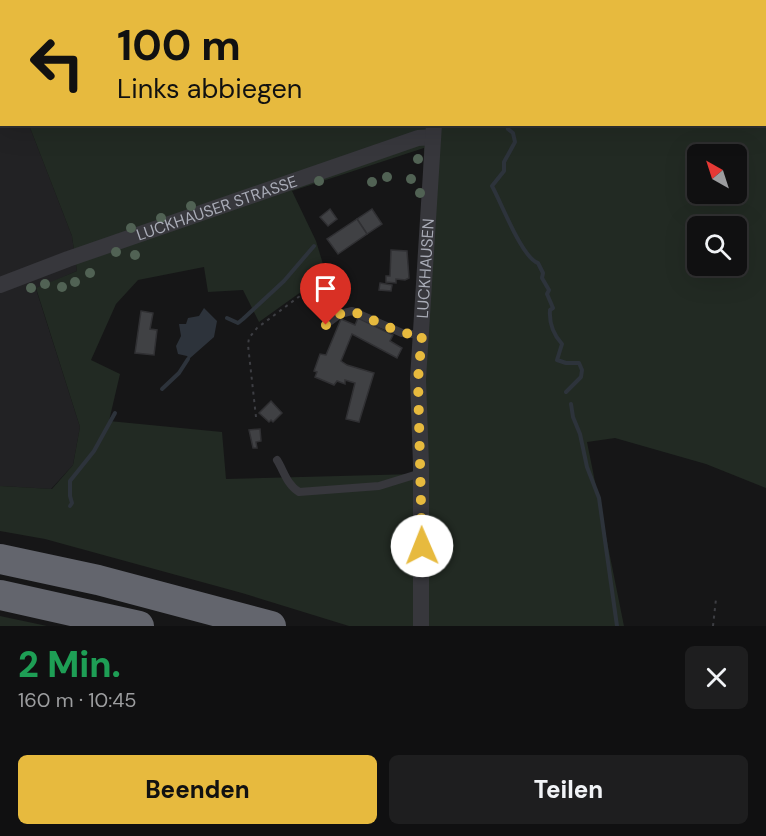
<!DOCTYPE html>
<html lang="de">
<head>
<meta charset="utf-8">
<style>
	body { margin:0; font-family:"DM Sans",sans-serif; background:#1e1e1f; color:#f1f3f6; height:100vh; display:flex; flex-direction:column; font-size:22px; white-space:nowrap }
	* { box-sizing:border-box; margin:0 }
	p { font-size:20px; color:#9c9d9f }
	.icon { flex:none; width:33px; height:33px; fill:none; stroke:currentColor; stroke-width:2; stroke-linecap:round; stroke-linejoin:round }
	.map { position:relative; height:626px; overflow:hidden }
	.sheet { display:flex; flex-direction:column; background:#101011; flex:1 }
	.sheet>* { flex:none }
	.top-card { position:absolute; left:0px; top:0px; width:766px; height:126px; box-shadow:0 6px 24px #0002,0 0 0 2px #303031; background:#e7ba3e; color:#111; overflow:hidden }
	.needle { width:39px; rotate:321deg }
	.buttons { position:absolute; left:687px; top:144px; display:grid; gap:12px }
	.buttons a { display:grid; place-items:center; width:60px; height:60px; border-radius:9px; background:#101011; box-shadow:0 6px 24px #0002,0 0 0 2px #303031; font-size:30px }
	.pin { position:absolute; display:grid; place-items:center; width:51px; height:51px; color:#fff; margin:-62px -26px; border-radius:50% 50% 50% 0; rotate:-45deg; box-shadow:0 0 6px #0007 }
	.pin .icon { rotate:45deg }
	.me { position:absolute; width:66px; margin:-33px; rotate:359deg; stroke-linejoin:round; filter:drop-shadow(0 0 4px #0008) }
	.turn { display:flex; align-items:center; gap:21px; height:126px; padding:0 18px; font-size:27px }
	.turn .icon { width:78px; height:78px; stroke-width:2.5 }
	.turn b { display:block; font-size:42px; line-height:51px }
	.round { display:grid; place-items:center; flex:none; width:63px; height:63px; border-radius:9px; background:#1e1e1f }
	.headline { display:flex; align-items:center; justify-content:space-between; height:102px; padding:0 18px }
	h1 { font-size:36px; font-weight:800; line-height:45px; color:#1e9e55 }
	.button { display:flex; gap:12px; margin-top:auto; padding:12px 18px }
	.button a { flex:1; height:69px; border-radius:9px; background:#e7ba3e; color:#111; font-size:24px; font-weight:800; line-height:69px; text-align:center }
	.button a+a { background:#1e1e1f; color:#f1f3f6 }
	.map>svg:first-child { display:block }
</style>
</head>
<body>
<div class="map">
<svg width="766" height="626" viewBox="0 0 766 626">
	<rect width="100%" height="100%" fill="#161617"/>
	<path fill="#222224" d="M0,50L2,124L29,125L72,236L77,271L36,289L80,427L73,465L51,489L0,486Z"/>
	<g fill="#222a23" fill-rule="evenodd">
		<path d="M0,0H766V488L706,464L615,438L587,442L624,626H349L242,593L45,539L0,531V486L52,489L73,465L80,427L36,288L77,271L72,236L29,125L765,124V2H2L1,53ZM424,148L416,474L226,479L222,432L109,421L120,374L91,360L116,304L138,280L204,267L208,292L243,290L259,322L326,274L316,241L292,191ZM698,154H736V194H698ZM698,226H736V266H698Z"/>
		<path d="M0,616L47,626H0Z"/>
	</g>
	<path fill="#2d333b" d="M204,308L217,321L214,337L189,359L187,356L178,354L176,346L181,336L179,324H186L188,318L199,316Z"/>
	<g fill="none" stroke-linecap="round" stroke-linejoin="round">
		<g stroke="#2d333b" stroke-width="4">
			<path d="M472,0L473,2"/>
			<path d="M507,124L508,129L513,133L515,142L504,162V171L492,186C501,202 522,258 538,263L543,273L542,278L549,290L547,294L553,308L550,310C549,323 553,334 562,344L557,360L566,363H579L582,370L581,377L566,392"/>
			<path d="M227,318L238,323L243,319L284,281L314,246"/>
			<path d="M162,389L179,373L188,359"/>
			<path d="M571,404L573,417L580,434L587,467L599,498L617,626"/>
			<path d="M70,506L72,503L70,496V481L94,451L115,413"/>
		</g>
	</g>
	<g fill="#404144" stroke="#303033" stroke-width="1.5">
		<path d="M330,209L337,219L328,226L320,217Z"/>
		<path d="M372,209L382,224L367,234L357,219Z"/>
		<path d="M357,219L367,234L338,254L327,239Z"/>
		<path d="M391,250L407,251L409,278L405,280L396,279V283L386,282V276H390Z"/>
		<path d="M380,283L392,285L391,291L379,290Z"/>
		<path d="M141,311L153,313L150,329L157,330L154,355L135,353Z"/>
		<path d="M358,318L393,335L390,341L402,348L397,358L352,334L341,361L347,365L374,373L359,422L346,419L355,383L345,380V384L337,381L334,385L315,377L317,372L314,371L320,354L326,355L341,319L355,325Z"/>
		<path d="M271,401L282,413L273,422L271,420L269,422L259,413Z"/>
		<path d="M260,429L261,441L256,442L257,448H253L249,430Z"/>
	</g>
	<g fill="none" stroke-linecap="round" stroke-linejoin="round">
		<g stroke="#3d3e43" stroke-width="2" stroke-dasharray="3 4.5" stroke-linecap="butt">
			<path d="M680,0L685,2"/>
			<path d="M765,39L766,40"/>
			<path d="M256,417L248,345L249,338L257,328L332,272"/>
			<path d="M713,626L716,599"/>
		</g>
		<g stroke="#37373c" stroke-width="8">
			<path d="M325,325L340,314L352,311L402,333L421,335"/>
			<path d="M277,460C284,471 287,485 299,492L379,486L421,473"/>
		</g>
		<g stroke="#37373c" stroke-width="16">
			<path d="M404,0L405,2"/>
			<path id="s1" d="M0,285L68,259L418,138L433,137"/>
			<path id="s2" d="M421,626V465L418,379L434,124"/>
		</g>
		<g stroke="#63656d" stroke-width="30">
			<path d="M0,559L98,580L271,626"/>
			<path d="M0,595L139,626"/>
		</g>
	</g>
	<g fill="#516254">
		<circle cx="418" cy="159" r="5"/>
		<circle cx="387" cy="177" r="5"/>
		<circle cx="411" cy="179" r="5"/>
		<circle cx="319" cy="181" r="5"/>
		<circle cx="372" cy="182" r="5"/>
		<circle cx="420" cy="193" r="5"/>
		<circle cx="191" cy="206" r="5"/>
		<circle cx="161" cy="218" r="5"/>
		<circle cx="131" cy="228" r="5"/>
		<circle cx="116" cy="252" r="5"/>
		<circle cx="135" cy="255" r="5"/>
		<circle cx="90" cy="273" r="5"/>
		<circle cx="75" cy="282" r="5"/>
		<circle cx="45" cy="284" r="5"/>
		<circle cx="62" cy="287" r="5"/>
		<circle cx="31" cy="288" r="5"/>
	</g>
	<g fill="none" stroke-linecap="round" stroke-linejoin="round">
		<path stroke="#e7ba3e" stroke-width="10" stroke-dasharray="0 18" d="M326,325L340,314L352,311L402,333L422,335L418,379L422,546"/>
	</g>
	<g text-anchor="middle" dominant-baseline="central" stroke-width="6" stroke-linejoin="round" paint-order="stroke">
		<g font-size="16" fill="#a9acb7" stroke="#111112">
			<text stroke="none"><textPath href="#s1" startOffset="230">LUCKHAUSER STRASSE</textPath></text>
			<text stroke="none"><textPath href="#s2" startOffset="358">LUCKHAUSEN</textPath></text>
		</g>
	</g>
</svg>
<div class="buttons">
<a><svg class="needle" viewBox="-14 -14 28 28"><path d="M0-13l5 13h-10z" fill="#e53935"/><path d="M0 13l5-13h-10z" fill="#9c9d9f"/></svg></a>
<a><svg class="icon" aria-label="search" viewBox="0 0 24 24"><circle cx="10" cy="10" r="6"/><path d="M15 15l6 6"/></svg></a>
</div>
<div class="pin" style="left:326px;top:325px;background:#d93025"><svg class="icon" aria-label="arrive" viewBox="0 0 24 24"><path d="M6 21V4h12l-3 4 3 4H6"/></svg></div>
<svg class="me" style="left:422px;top:546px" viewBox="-20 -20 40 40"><circle r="19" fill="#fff"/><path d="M0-13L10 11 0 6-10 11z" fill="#e7ba3e"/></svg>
<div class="top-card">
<div class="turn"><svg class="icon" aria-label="left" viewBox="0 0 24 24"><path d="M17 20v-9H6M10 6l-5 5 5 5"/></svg><div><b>100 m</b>Links abbiegen</div></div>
</div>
</div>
<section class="sheet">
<div class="headline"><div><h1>2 Min.</h1><p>160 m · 10:45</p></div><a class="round"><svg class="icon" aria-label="close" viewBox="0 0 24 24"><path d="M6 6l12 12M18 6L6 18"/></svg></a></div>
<div class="button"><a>Beenden</a><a>Teilen</a></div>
</section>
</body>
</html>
